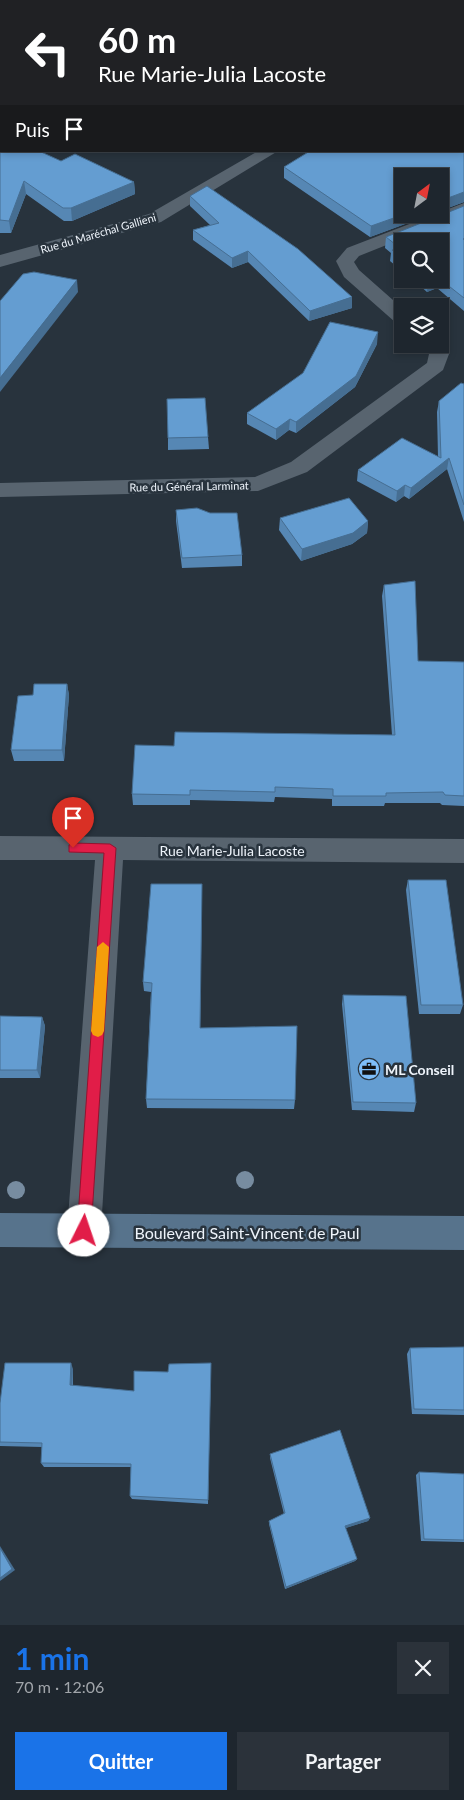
<!DOCTYPE html>
<html lang="fr">
<head>
<meta charset="utf-8">
<style>
	body { margin:0; font-family:Lato,sans-serif; background:#2b323a; color:#f1f3f6; height:100vh; display:flex; flex-direction:column; font-size:19px; white-space:nowrap }
	* { box-sizing:border-box; margin:0 }
	p { font-size:16px; color:#a1a5aa }
	.icon { flex:none; width:28px; height:28px; fill:none; stroke:currentColor; stroke-width:2; stroke-linecap:round; stroke-linejoin:round }
	.map { position:relative; height:1625px; overflow:hidden }
	.details { display:flex; flex-direction:column; background:#1e262e; flex:1 }
	.details>* { flex:none }
	.top-card { position:absolute; left:0px; top:0px; width:465px; height:152px; box-shadow:0 2px 8px #0003,0 0 0 1px #3c434a; background:#202124; color:#fff; overflow:hidden }
	.needle { width:32px; rotate:32deg }
	.fabs { position:absolute; left:394px; top:168px; display:grid; gap:10px }
	.fabs a { display:grid; place-items:center; width:55px; height:55px; border-radius:0px; background:#1e262e; box-shadow:0 2px 8px #0003,0 0 0 1px #3c434a; font-size:25px }
	.pin { position:absolute; display:grid; place-items:center; width:42px; height:42px; color:#fff; margin:-51px -21px; border-radius:50% 50% 50% 0; rotate:-45deg; box-shadow:0 0 5px #0007 }
	.pin .icon { rotate:45deg }
	.me { position:absolute; width:55px; margin:-28px; rotate:4deg; stroke-linejoin:round; filter:drop-shadow(0 0 4px #0008) }
	.turn { display:flex; align-items:center; gap:18px; height:105px; padding:0 15px; font-size:22px }
	.turn .icon { width:65px; height:65px; stroke-width:2.5 }
	.turn b { display:block; font-size:35px; line-height:42px }
	.then { display:flex; align-items:center; height:48px; padding:0 15px; background:#0003; gap:10px; font-size:19px }
	.round { display:grid; place-items:center; flex:none; width:52px; height:52px; border-radius:0px; background:#2b323a }
	.overview { display:flex; align-items:center; justify-content:space-between; height:85px; padding:0 15px }
	h1 { font-size:30px; font-weight:700; line-height:38px; color:#1a73e8 }
	.button { display:flex; gap:10px; margin-top:auto; padding:10px 15px }
	.button a { flex:1; height:58px; border-radius:0px; background:#1a73e8; color:#fff; font-size:20px; font-weight:700; line-height:58px; text-align:center }
	.button a+a { background:#2b323a; color:#f1f3f6 }
	.map>svg:first-child { display:block }
</style>
</head>
<body>
<div class="map">
<svg width="464" height="1625" viewBox="0 0 464 1625">
	<rect width="100%" height="100%" fill="#28333d"/>
	<g fill="none" stroke-linecap="round" stroke-linejoin="round">
		<g fill="#58646f" fill-rule="evenodd">
			<path d="M385,0H402L403,1H386Z"/>
			<path d="M447,0H464V2L446,1Z"/>
			<path d="M258,151H278L161,222L0,267V255L149,214Z"/>
			<path d="M464,203V214L359,256L354,262L359,270L402,308V324L395,322L344,277L336,261L347,248Z"/>
			<path d="M440,340L449,354L443,370L307,472L258,491L0,497V483L255,477L291,462L427,363L429,354L423,344H440Z"/>
			<path d="M0,836L464,839V863L123,860L101,1231L96,1243L84,1248L72,1243L67,1231L95,860H0Z"/>
		</g>
		<path fill="#57738c" fill-rule="evenodd" d="M0,1213L464,1216V1250L0,1247Z"/>
	</g>
	<g fill="#778ca0">
		<circle cx="245" cy="1180" r="9"/>
		<circle cx="16" cy="1190" r="9"/>
	</g>
	<g fill="#5687b4">
		<path d="M0,0H88L85,1H1V151L61,161L134,182L135,194L72,221H64L26,194L11,233H0V57H1L0,56Z"/>
		<path d="M235,0H384V1H239Z"/>
		<path d="M464,142V202L440,211V176L402,214H432L370,237L284,178V167Z"/>
		<path d="M190,196L352,308L309,321L248,262L232,268L193,240V230L210,225L190,206Z"/>
		<path d="M464,206V311L437,288L427,292L412,279H440L402,241V271L390,261L391,253L385,248L386,237Z"/>
		<path d="M377,344L355,387L296,433L289,430L276,440L247,424V413Z"/>
		<path d="M464,384V522L447,469L409,499L404,496L396,502L357,481L358,470L438,457L437,412L439,401Z"/>
		<path d="M208,437L209,449L168,450V438Z"/>
		<path d="M176,510L210,513L242,555V566L182,568L176,521Z"/>
		<path d="M280,518L368,521L367,533L352,544L301,561L279,530Z"/>
		<path d="M384,585L418,661L464,662V806L442,805L440,803H385L384,806H332V799L275,797L274,802L190,800V805H133L132,794L174,746L392,735L382,596Z"/>
		<path d="M67,684L69,695L64,761H14L11,750Z"/>
		<path d="M408,880L463,1005L460,1014H419L406,890Z"/>
		<path d="M202,884L200,1028L295,1100L294,1109L147,1108L146,1099L151,992L144,991L143,982Z"/>
		<path d="M343,995L416,1103L414,1112L352,1110L342,1004Z"/>
		<path d="M0,1016L42,1017L45,1026L40,1078H0Z"/>
		<path d="M464,1347V1415L412,1414L407,1354L410,1348Z"/>
		<path d="M211,1363L208,1504L132,1499L130,1496L131,1467H44L41,1463L42,1447L0,1446V1403L73,1369V1386L134,1391L168,1372Z"/>
		<path d="M270,1454L370,1518L368,1521L345,1528L357,1559L355,1561L285,1589L269,1524V1521L284,1514L270,1458Z"/>
		<path d="M419,1472L464,1474V1542L421,1541L416,1475Z"/>
	</g>
	<g fill="#466e92">
		<path d="M61,0H88L85,1H59Z"/>
		<path d="M368,0H384V1H366Z"/>
		<path d="M1,124V137L0,138V125Z"/>
		<path d="M24,181L26,194L11,233L9,221Z"/>
		<path d="M134,182L135,194L72,221L71,208Z"/>
		<path d="M464,192V202L440,211V201Z"/>
		<path d="M405,214H432L370,237L371,226Z"/>
		<path d="M248,251V262L232,268V258Z"/>
		<path d="M435,279H439L437,288L427,292L428,281Z"/>
		<path d="M77,280L78,292L0,392V378Z"/>
		<path d="M352,297V308L309,321L310,311Z"/>
		<path d="M378,332L377,344L355,387L296,433V422Z"/>
		<path d="M290,419L289,430L276,440V429Z"/>
		<path d="M449,458L447,469L409,499L411,488Z"/>
		<path d="M405,485L404,496L396,502L397,491Z"/>
		<path d="M368,521L367,533L352,544L301,561L302,549Z"/>
		<path d="M67,684L69,695L64,761L62,750Z"/>
		<path d="M202,884V894L200,1037V1028Z"/>
		<path d="M42,1017L45,1026L40,1078L37,1070Z"/>
		<path d="M71,1363L73,1369L72,1390L70,1385Z"/>
		<path d="M370,1518L368,1521L343,1529L345,1526Z"/>
		<path d="M0,1546L15,1570L0,1581Z"/>
		<path d="M357,1559L355,1561L285,1589L286,1587Z"/>
	</g>
	<g fill="#649dd1" stroke="#466e92">
		<path d="M0,0H61L59,1H1V124L0,125V57H1V47L0,46Z"/>
		<path d="M258,0H368L366,1H255Z"/>
		<path d="M0,134L1,135V151H39L61,161L75,154L134,182L71,208H63L24,181L9,221L0,220Z"/>
		<path d="M464,142V192L440,201V176H402V214H405L371,226L284,167L310,151H464Z"/>
		<path d="M207,186L298,249L352,297L310,311L248,251L232,258L193,230L219,223L190,196Z"/>
		<path d="M464,206V238L463,239L464,240V298L440,279V241H402V259L392,250L400,248L386,237Z"/>
		<path d="M34,272L77,280L0,378V301L23,274Z"/>
		<path d="M425,279H435L428,281Z"/>
		<path d="M330,322L378,332L356,376L296,422L290,419L276,429L247,413L303,373Z"/>
		<path d="M461,383L464,384V505L449,458L411,488L405,485L397,491L358,470L402,438L441,458L439,401Z"/>
		<path d="M205,398L208,437L168,438L167,399Z"/>
		<path d="M349,498L368,521L353,533L302,549L280,518Z"/>
		<path d="M197,508L210,513H237L242,555L182,558L176,510Z"/>
		<path d="M415,581L418,661L464,662V796L445,795L443,792L386,793V796H333V789L275,787V792L190,790V795L132,794L135,745L174,746L175,732L395,735L384,585Z"/>
		<path d="M34,684H67L62,750H11L18,696L33,695Z"/>
		<path d="M408,880H446L463,1005H421Z"/>
		<path d="M151,884H202L200,1028L297,1026L295,1100L146,1099L152,983L143,982Z"/>
		<path d="M343,995L406,996L416,1103L353,1102Z"/>
		<path d="M0,1016L42,1017L37,1070H0Z"/>
		<path d="M464,1347V1410L414,1409L410,1348Z"/>
		<path d="M5,1363H71L70,1385L134,1391V1371L168,1372L169,1364L211,1363L208,1500L130,1496L131,1464L41,1463L42,1443L0,1442V1403Z"/>
		<path d="M340,1430L370,1518L345,1526L357,1559L286,1587L269,1521L285,1513L270,1454Z"/>
		<path d="M419,1472L464,1474V1540L424,1539Z"/>
		<path d="M0,1548L12,1569L0,1578Z"/>
	</g>
	<path fill="#e11d48" stroke="#92132f" d="M73,843L110,844L116,848L91,1231L89,1236L84,1238L79,1236L77,1231L104,853L69,852V845Z"/>
	<path fill="#f59e0b" d="M103,942L109,947L104,1031L102,1035L98,1037L93,1035L91,1031L97,947Z"/>
	<defs>
		<g id="office-disc" transform="scale(1.125)"><circle r="9.5" fill="#7ebef9" stroke="#28333d"/><path d="M-6-3h4V-5.5h4V-3h4V5H-6ZM-1-4.5V-3h2v-1.5ZM-6 0V1H6V0Z" fill="#111"/></g>
	</defs>
	<g fill-rule="evenodd">
		<use href="#office-disc" x="369" y="1069"/>
	</g>
	<g text-anchor="middle" dominant-baseline="central" stroke-width="5" stroke-linejoin="round" paint-order="stroke">
		<g font-size="11" fill="#eef4fb" stroke="#28333d">
			<text transform="translate(98 233) rotate(-16)">Rue du Maréchal Gallieni</text>
			<text transform="translate(189 486) rotate(-1)">Rue du Général Larminat</text>
		</g>
		<g font-size="14" fill="#eef4fb" stroke="#28333d">
			<text x="232" y="850">Rue Marie-Julia Lacoste</text>
		</g>
		<g font-size="14" font-weight="bold" fill="#eef4fb" stroke="#28333d" text-anchor="start">
			<text x="385" y="1069">ML Conseil</text>
		</g>
		<g font-size="16" fill="#eef4fb" stroke="#28333d">
			<text x="247" y="1232">Boulevard Saint-Vincent de Paul</text>
		</g>
	</g>
</svg>
<div class="fabs">
<a><svg class="needle" viewBox="-14 -14 28 28"><path d="M0-13l5 13h-10z" fill="#e53935"/><path d="M0 13l5-13h-10z" fill="#a1a5aa"/></svg></a>
<a><svg class="icon" aria-label="search" viewBox="0 0 24 24"><circle cx="10" cy="10" r="6"/><path d="M15 15l6 6"/></svg></a>
<a><svg class="icon" aria-label="layers" viewBox="0 0 24 24"><path d="M12 4l9 5-9 5-9-5zM3 14l9 5 9-5"/></svg></a>
</div>
<div class="pin" style="left:73px;top:848px;background:#d93025"><svg class="icon" aria-label="arrive" viewBox="0 0 24 24"><path d="M6 21V4h12l-3 4 3 4H6"/></svg></div>
<svg class="me" style="left:84px;top:1231px" viewBox="-20 -20 40 40"><circle r="19" fill="#fff"/><path d="M0-13L10 11 0 6-10 11z" fill="#e11d48"/></svg>
<div class="top-card">
<div class="turn"><svg class="icon" aria-label="left" viewBox="0 0 24 24"><path d="M17 20v-9H6M10 6l-5 5 5 5"/></svg><div><b>60 m</b>Rue Marie-Julia Lacoste</div></div>
<div class="then">Puis<svg class="icon" aria-label="arrive" viewBox="0 0 24 24"><path d="M6 21V4h12l-3 4 3 4H6"/></svg></div>
</div>
</div>
<section class="details">
<div class="overview"><div><h1>1 min</h1><p>70 m · 12:06</p></div><a class="round"><svg class="icon" aria-label="close" viewBox="0 0 24 24"><path d="M6 6l12 12M18 6L6 18"/></svg></a></div>
<div class="button"><a>Quitter</a><a>Partager</a></div>
</section>
</body>
</html>
